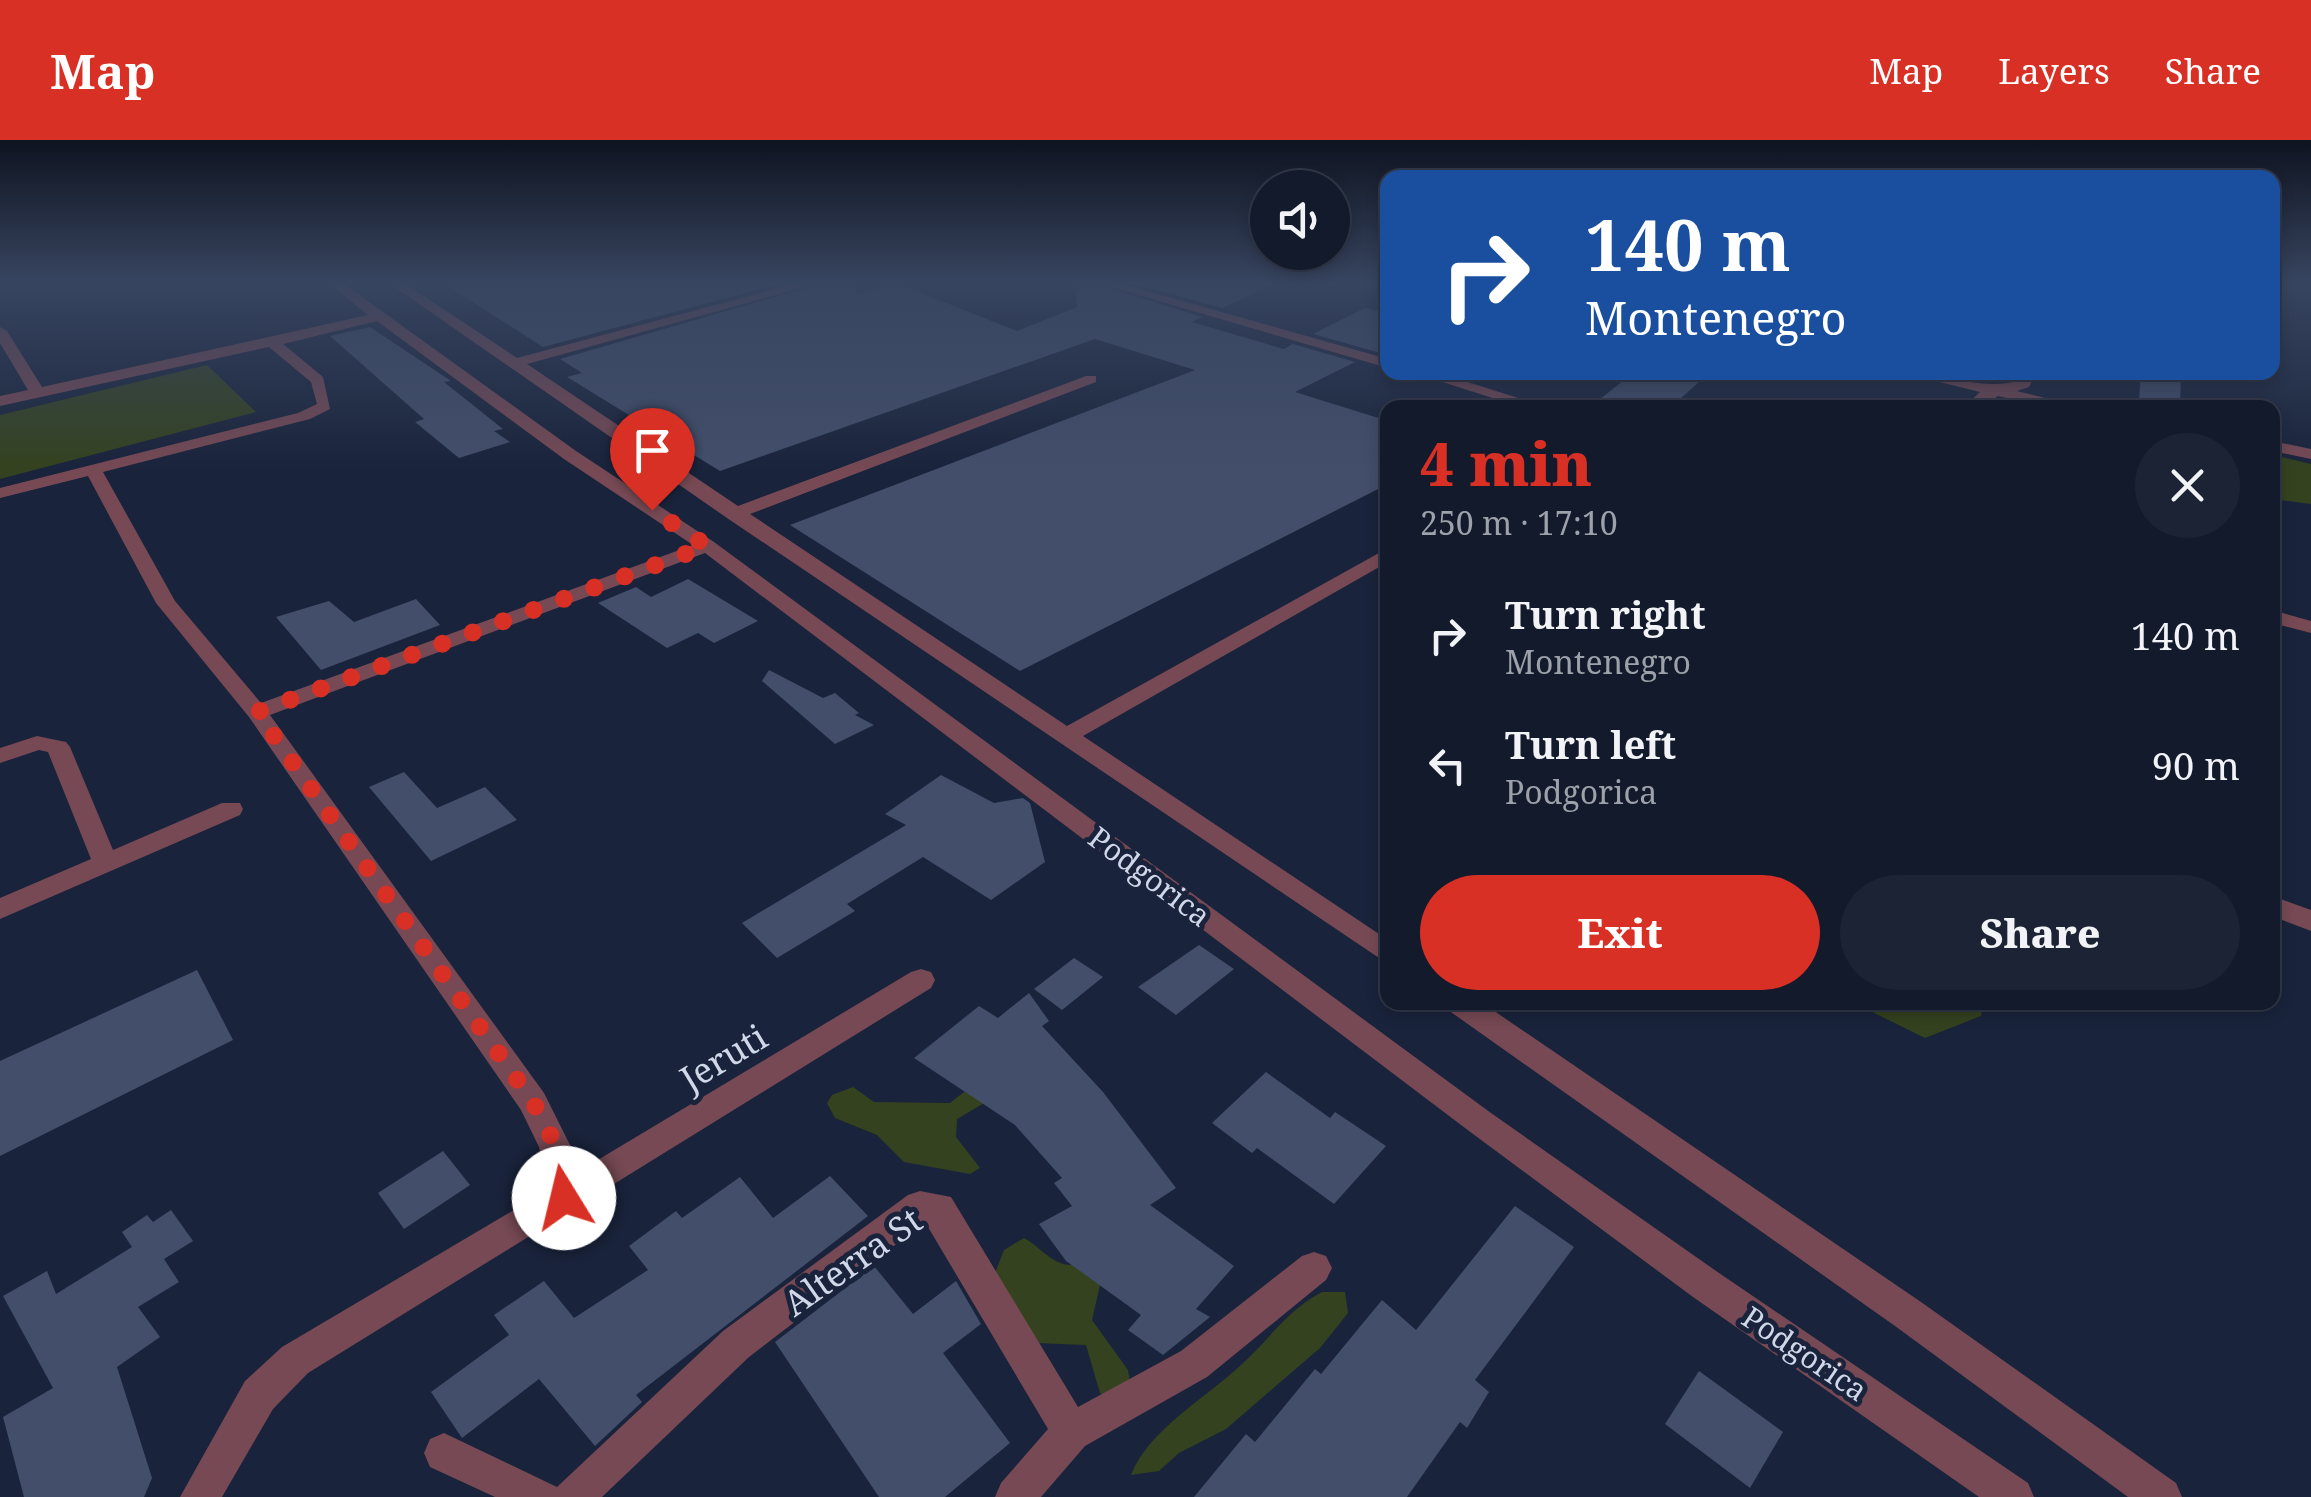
<!DOCTYPE html>
<html lang="en">
<head>
<meta charset="utf-8">
<style>
	body { margin:0; font-family:"Noto Serif",serif; background:#1c2334; color:#f1f3f6; height:100vh; display:flex; flex-direction:column; font-size:38px; white-space:nowrap }
	* { box-sizing:border-box; margin:0 }
	p { font-size:32px; color:#9da1a9 }
	.icon { flex:none; width:55px; height:55px; fill:none; stroke:currentColor; stroke-width:2; stroke-linecap:round; stroke-linejoin:round }
	.map { position:relative; flex:1; overflow:hidden }
	.sheet { position:absolute; left:1380px; top:260px; width:900px; height:610px; display:flex; flex-direction:column; background:#131a2c; border-radius:20px; box-shadow:0 5px 15px #0003,0 0 0 2px #323848 }
	.sheet>* { flex:none }
	.guide { position:absolute; left:1380px; top:30px; width:900px; height:210px; border-radius:20px; box-shadow:0 5px 15px #0003,0 0 0 2px #323848; background:#1a4fa0; color:#fff; overflow:hidden }
	.tools { position:absolute; left:1250px; top:30px; display:grid; gap:20px }
	.tools a { display:grid; place-items:center; width:100px; height:100px; border-radius:50%; background:#131a2c; box-shadow:0 5px 15px #0003,0 0 0 2px #323848; font-size:50px }
	.pin { position:absolute; display:grid; place-items:center; width:85px; height:85px; color:#fff; margin:-102px -42px; border-radius:50% 50% 50% 0; rotate:-45deg; box-shadow:0 0 10px #0007 }
	.pin .icon { rotate:45deg }
	.me { position:absolute; width:110px; margin:-55px; rotate:351deg; stroke-linejoin:round; filter:drop-shadow(0 0 8px #0008) }
	.turn { display:flex; align-items:center; gap:35px; height:210px; padding:0 40px; font-size:45px }
	.turn .icon { width:130px; height:130px; stroke-width:2.5 }
	.turn b { display:block; font-size:70px; line-height:85px }
	.round { display:grid; place-items:center; flex:none; width:105px; height:105px; border-radius:52px; background:#1c2334 }
	.headline { display:flex; align-items:center; justify-content:space-between; height:170px; padding:0 40px }
	h1 { font-size:60px; font-weight:800; line-height:75px; color:#d93025 }
	.action { display:flex; gap:20px; margin-top:auto; padding:20px 40px }
	.action a { flex:1; height:115px; border-radius:60px; background:#d93025; color:#fff; font-size:40px; font-weight:800; line-height:115px; text-align:center }
	.action a+a { background:#1c2334; color:#f1f3f6 }
	ul { padding:0; list-style:none }
	li { display:flex; align-items:center; gap:30px; height:130px; padding:0 40px }
	li div { flex:1 }
	li b { display:block; font-size:38px }
	li em { font-style:normal }
	header { display:flex; align-items:center; gap:60px; box-sizing:border-box; height:140px; padding:0 50px; background:#d93025; color:#fff }
	header strong { font-size:48px }
	nav { display:flex; gap:55px; margin-inline-start:auto; font-size:35px }
	.map>svg:first-child { display:block }
</style>
</head>
<body>
<header>
<strong>Map</strong>
<nav><a>Map</a><a>Layers</a><a>Share</a></nav>
</header>
<div class="map">
<svg width="2311" height="1357" viewBox="0 0 2311 1357">
	<rect width="100%" height="100%" fill="#19233b"/>
	<g fill="#34421f">
		<path d="M207,225L256,272L0,339V275Z"/>
		<path d="M2273,315L2311,324V364L2273,359Z"/>
		<path d="M1854,863H1984L1981,876L1925,898Z"/>
		<path d="M973,945L1003,952L957,979L956,997L980,1028L970,1034L904,1022L877,995L835,978L827,963L832,955L853,947L874,962L950,963Z"/>
		<path d="M1024,1098C1043,1108 1055,1130 1079,1124L1100,1145L1092,1180L1128,1230L1130,1242L1111,1261L1100,1253L1086,1205L1035,1203L995,1133L1004,1110Z"/>
		<path d="M1322,1152H1345L1348,1173L1320,1208L1226,1289L1179,1313L1159,1331L1131,1335C1149,1289 1205,1259 1241,1225C1270,1199 1286,1171 1322,1152Z"/>
	</g>
	<g fill="#424e6a">
		<path d="M440,141H790L543,207Z"/>
		<path d="M830,141H854L856,155L896,143L1017,191L1077,167L1076,141H1087L1202,177L1192,182L1284,209L1293,204L1355,222L1295,252L1388,281V344L1020,531L790,385L1195,230L1095,199L720,331L567,237L582,233L560,219Z"/>
		<path d="M1125,141H1281L1222,168Z"/>
		<path d="M1365,168L1388,173V207L1377,212L1313,194Z"/>
		<path d="M370,187L451,241L444,242L503,289L494,291L510,302L459,318L415,282L424,279L330,196Z"/>
		<path d="M1634,232H1710L1670,268H1589Z"/>
		<path d="M2141,232H2181L2180,268L2139,260Z"/>
		<path d="M688,439L758,481L714,503L698,493L667,508L598,463L636,447L651,457Z"/>
		<path d="M416,459L440,485L321,530L276,477L329,461L354,482Z"/>
		<path d="M769,530L823,558L835,553L859,573L855,575L874,585L835,604L762,541Z"/>
		<path d="M404,632L437,668L485,647L517,680L431,721L369,647Z"/>
		<path d="M941,635L994,663L1023,658L1030,663L1045,722L991,760L923,717L847,764L855,771L777,818L742,783L906,685L885,674Z"/>
		<path d="M1199,805L1234,829L1176,875L1138,847Z"/>
		<path d="M1074,818L1103,837L1062,870L1034,849Z"/>
		<path d="M197,830L233,900L0,1016V921Z"/>
		<path d="M1029,853L1049,881L1042,886L1103,952L1176,1048L1150,1065L1234,1126L1196,1169L1210,1177L1163,1215L1128,1190L1141,1175L1066,1121L1039,1084L1072,1066L1054,1043L1062,1038L1015,985L914,918L979,866L998,878Z"/>
		<path d="M1266,932L1330,978L1335,972L1386,1006L1334,1064L1257,1008L1252,1013L1212,983Z"/>
		<path d="M443,1011L470,1045L404,1089L378,1053Z"/>
		<path d="M830,1036L868,1076L636,1255L642,1262L595,1306L539,1239L462,1298L431,1252L509,1195L494,1175L544,1141L574,1178L648,1130L629,1106L676,1071L682,1078L740,1037L773,1078Z"/>
		<path d="M1515,1066L1574,1107L1475,1240L1489,1252L1467,1288L1460,1282L1407,1357H1194L1246,1294L1255,1302L1315,1229L1321,1234L1382,1160L1416,1190Z"/>
		<path d="M171,1070L193,1101L164,1119L179,1142L138,1167L160,1197L117,1227L152,1338L144,1357H24L3,1277L53,1248L3,1156L47,1131L56,1154L132,1107L122,1092L147,1075L153,1082Z"/>
		<path d="M874,1126L913,1174L956,1141L981,1184L943,1213L1010,1303L945,1357H879L775,1202Z"/>
		<path d="M1699,1231L1783,1292L1750,1348L1665,1284Z"/>
	</g>
	<g fill="none" stroke-linecap="round" stroke-linejoin="round">
		<g fill="#764954" fill-rule="evenodd">
			<path d="M326,141H340L576,311L714,402L1491,973L1719,1133L2028,1343L2034,1357H1979L1693,1157L1469,991L705,413L270,575L544,953L571,1007L576,1033L911,832L921,829L931,832L935,840L931,848L308,1233L273,1269L222,1357H180L245,1241L282,1207L546,1051L539,1007L521,970L249,577L156,463L88,336L0,358V348L298,273L317,264L311,242L269,207L0,266V256L28,250L0,203V187L7,191L42,247L368,175ZM377,181L564,319L693,405L261,563L175,461L103,332L310,279L330,269L323,237L283,204Z"/>
			<path d="M386,141H401L517,218L805,141H826L527,224L738,366L1086,236H1096V242L750,374L1067,586L1388,408V422L1083,596L1388,800V824L727,378Z"/>
			<path d="M1091,141H1111L1388,219V228Z"/>
			<path d="M1411,232H1436L1550,268H1524Z"/>
			<path d="M1899,232C1938,232 1980,251 2018,241L2021,232H2036L2029,247L2017,251L2086,268H2054L1998,256L1980,268H1963L1980,252Z"/>
			<path d="M2272,301L2311,309V319L2272,311Z"/>
			<path d="M2272,470L2311,481V493L2272,483Z"/>
			<path d="M37,596L66,602L70,607L113,710L222,663H240L243,669L240,675L0,779V758L91,719L48,612L39,610L0,623V608Z"/>
			<path d="M2272,756L2311,770V791L2272,776Z"/>
			<path d="M1444,862H1481L1921,1162L2176,1343L2182,1357H2128L1895,1186L1448,870Z"/>
			<path d="M920,1051L951,1057L1078,1267L1181,1211L1302,1116L1314,1112L1326,1116L1332,1128L1326,1140L1207,1237L1085,1306L1041,1357H995L1001,1343L1048,1289L925,1082L749,1217L602,1357H495L430,1327L424,1313L430,1299L444,1293L557,1347L723,1191L908,1055Z"/>
		</g>
	</g>
	<linearGradient id="sky" x2="0" y2="1"><stop stop-color="#0e1320"/><stop offset="0.43" stop-color="#384560"/><stop offset="1" stop-color="#384560" stop-opacity="0"/></linearGradient>
	<rect width="2311" height="331" fill="url(#sky)"/>
	<g fill="none" stroke-linecap="round" stroke-linejoin="round">
		<path stroke="#d93025" stroke-width="18" stroke-dasharray="0 32.4" d="M564,1058L556,1006L533,962L257,572L707,406L652,370"/>
	</g>
	<g text-anchor="middle" dominant-baseline="central" stroke-width="10" stroke-linejoin="round" paint-order="stroke">
		<g font-size="30" fill="#cfd7e8" stroke="#19233b">
			<text transform="translate(1150 736) rotate(37)">Podgorica</text>
			<text transform="translate(1805 1213) rotate(34)">Podgorica</text>
		</g>
		<g font-size="35" fill="#cfd7e8" stroke="#19233b">
			<text transform="translate(723 917) rotate(-31)">Jeruti</text>
			<text transform="translate(852 1121) rotate(-35)">Alterra St</text>
		</g>
	</g>
</svg>
<div class="tools">
<a><svg class="icon" aria-label="sound" viewBox="0 0 24 24"><path d="M4 9h4l5-4v14l-5-4H4zM17 9q2 3 0 6"/></svg></a>
</div>
<div class="pin" style="left:652px;top:370px;background:#d93025"><svg class="icon" aria-label="arrive" viewBox="0 0 24 24"><path d="M6 21V4h12l-3 4 3 4H6"/></svg></div>
<svg class="me" style="left:564px;top:1058px" viewBox="-20 -20 40 40"><circle r="19" fill="#fff"/><path d="M0-13L10 11 0 6-10 11z" fill="#d93025"/></svg>
<div class="guide">
<div class="turn"><svg class="icon" aria-label="right" viewBox="0 0 24 24"><path d="M7 20v-9h11M14 6l5 5-5 5"/></svg><div><b>140 m</b>Montenegro</div></div>
</div>
<section class="sheet">
<div class="headline"><div><h1>4 min</h1><p>250 m · 17:10</p></div><a class="round"><svg class="icon" aria-label="close" viewBox="0 0 24 24"><path d="M6 6l12 12M18 6L6 18"/></svg></a></div>
<ul>
<li><svg class="icon" aria-label="right" viewBox="0 0 24 24"><path d="M7 20v-9h11M14 6l5 5-5 5"/></svg><div><b>Turn right</b><p>Montenegro</p></div><em>140 m</em></li>
<li><svg class="icon" aria-label="left" viewBox="0 0 24 24"><path d="M17 20v-9H6M10 6l-5 5 5 5"/></svg><div><b>Turn left</b><p>Podgorica</p></div><em>90 m</em></li>
</ul>
<div class="action"><a>Exit</a><a>Share</a></div>
</section>
</div>
</body>
</html>
